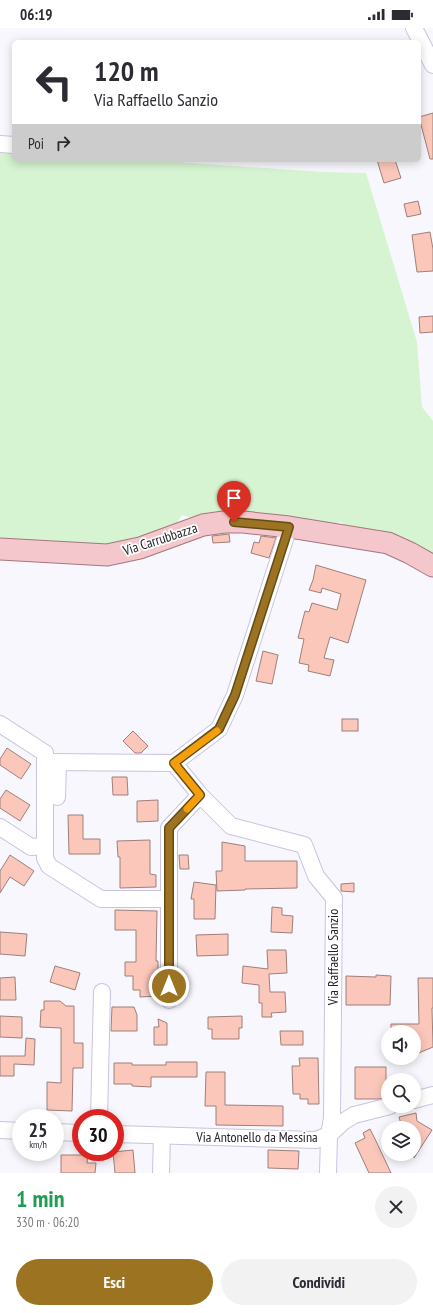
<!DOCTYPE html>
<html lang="it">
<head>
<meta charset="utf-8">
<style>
	body { margin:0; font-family:"PT Sans Narrow",sans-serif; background:#f2f2f3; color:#2b2b33; height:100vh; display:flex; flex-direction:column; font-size:15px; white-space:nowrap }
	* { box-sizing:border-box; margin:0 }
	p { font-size:13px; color:#7c7c81 }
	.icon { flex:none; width:22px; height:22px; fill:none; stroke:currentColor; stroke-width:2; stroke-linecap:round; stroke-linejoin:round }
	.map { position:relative; height:1145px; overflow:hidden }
	.side { display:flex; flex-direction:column; background:#fff; flex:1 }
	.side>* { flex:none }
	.banner { position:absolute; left:12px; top:12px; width:409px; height:122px; border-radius:6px; box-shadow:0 2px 10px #0003; background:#fff; color:#2b2b33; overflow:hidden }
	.buttons { position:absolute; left:381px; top:997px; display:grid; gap:8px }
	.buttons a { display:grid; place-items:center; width:40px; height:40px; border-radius:50%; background:#fff; box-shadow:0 2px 10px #0003; font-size:20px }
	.speed { position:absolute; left:12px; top:1081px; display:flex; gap:8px; font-size:20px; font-weight:700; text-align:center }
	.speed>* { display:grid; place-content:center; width:52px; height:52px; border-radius:50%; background:#fff; box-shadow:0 2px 10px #0003; line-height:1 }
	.speed small { font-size:10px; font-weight:400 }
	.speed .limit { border:6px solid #d22; background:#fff; color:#111 }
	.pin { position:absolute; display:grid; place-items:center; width:34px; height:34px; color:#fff; margin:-41px -17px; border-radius:50% 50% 50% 0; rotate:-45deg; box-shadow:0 0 4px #0007 }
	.pin .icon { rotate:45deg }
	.me { position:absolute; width:44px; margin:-22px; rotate:0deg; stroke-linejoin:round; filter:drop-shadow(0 0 3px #0008) }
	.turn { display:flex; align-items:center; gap:14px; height:84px; padding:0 16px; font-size:18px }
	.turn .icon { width:52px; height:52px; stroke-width:2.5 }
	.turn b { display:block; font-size:28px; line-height:34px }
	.then { display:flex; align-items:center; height:38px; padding:0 16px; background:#0003; gap:8px; font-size:15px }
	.round { display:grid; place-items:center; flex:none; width:42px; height:42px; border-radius:21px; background:#f2f2f3 }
	.overview { display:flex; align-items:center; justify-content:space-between; height:68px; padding:0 16px }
	h1 { font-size:24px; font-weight:700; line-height:30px; color:#1e9e55 }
	.primary-button { display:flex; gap:8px; margin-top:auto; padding:8px 16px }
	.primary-button a { flex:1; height:46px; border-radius:24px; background:#9c7421; color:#fff; font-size:16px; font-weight:700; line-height:46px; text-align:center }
	.primary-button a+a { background:#f2f2f3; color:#2b2b33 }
	.status { display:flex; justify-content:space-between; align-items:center; height:28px; padding:0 20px; background:#fff; direction:ltr }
	.status svg { height:11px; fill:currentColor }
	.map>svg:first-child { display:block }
</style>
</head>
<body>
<div class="status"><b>06:19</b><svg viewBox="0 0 49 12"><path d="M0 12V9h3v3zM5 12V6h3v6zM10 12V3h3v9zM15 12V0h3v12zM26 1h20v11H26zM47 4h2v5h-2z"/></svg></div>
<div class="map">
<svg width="433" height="1145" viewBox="0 0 433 1145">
	<rect width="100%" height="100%" fill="#f7f7fd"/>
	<path fill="#d6f4d1" d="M0,121L14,122V132H148L322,144L366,145L417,314L422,379L433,393V527L349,501L341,494L328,497L203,487L192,490L182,487L174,499L126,518L0,514Z"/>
	<g fill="#fbc7ba" stroke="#9e8079">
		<path d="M433,85V131H430L419,89Z"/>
		<path d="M377,132H395L401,150L384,155Z"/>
		<path d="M418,173L421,186L407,189L404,176Z"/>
		<path d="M430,204L433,221V243L417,244L412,207Z"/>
		<path d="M433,288V304L420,305L419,289Z"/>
		<path d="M229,506L230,514L213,515L212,508Z"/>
		<path d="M261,508L276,510L269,530L251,525L254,514L259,515Z"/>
		<path d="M316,537L366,552L348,615L330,609L324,630L334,632L330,648L308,643L309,637L299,635L304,611L298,610L305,583L309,584L312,575L337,582L341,566L322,560L321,565L309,562L313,552Z"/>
		<path d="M263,623L278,627L272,656L256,653Z"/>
		<rect x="342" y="691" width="16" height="12"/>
		<path d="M133,703L148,718L141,725H135L123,713Z"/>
		<path d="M7,720L31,736L21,751L0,737V731Z"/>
		<path d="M112,749H127L128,767H113Z"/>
		<path d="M6,762L30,777L20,793L0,780V771Z"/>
		<path d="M158,772V793L137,794V773Z"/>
		<path d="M68,787H83V811H100V826H69Z"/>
		<path d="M150,812V846L156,847V859L120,860V829H118L117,813Z"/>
		<path d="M222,814L245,818V833H297V860L245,861V862L217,863L216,843H222Z"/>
		<path d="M10,827L34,843L24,858L10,849L0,865V843Z"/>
		<path d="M179,827H188L189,841H180Z"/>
		<path d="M194,854L216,857L215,891H194V871H191Z"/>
		<path d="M354,855V864L341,863V856Z"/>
		<path d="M272,879L282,880V887L293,888L292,905L271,904Z"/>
		<path d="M115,882L157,883L156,933H158V968L140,969V962H133V948H125V934H136V902H115Z"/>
		<path d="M0,904L27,906L25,928L0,926Z"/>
		<path d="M228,906V927L197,928L196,907Z"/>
		<path d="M267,922H286L287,945L269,946L270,964H285L286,984L271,985L272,989H262V975H259V957L242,955L243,938L268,941Z"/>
		<path d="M55,938L80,945L75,962L50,954Z"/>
		<path d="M376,947L391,948L390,977H346V948L376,949Z"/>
		<path d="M15,949L16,972H0V950Z"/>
		<path d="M418,950H433V980H432L433,1019L414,1027V1004H391V996H419Z"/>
		<path d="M44,973H60L66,978H74V1015H83V1040H73L72,1083L47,1082V1054L61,1055V1000L40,999L41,982H44Z"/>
		<path d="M112,979H134L137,987V1003H111Z"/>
		<path d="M0,988L22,989V1010L0,1009Z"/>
		<path d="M242,988V1000H239V1011H212V1001H208V989Z"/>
		<path d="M158,991L167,995V1017H154V999H159Z"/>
		<path d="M280,1003H303V1017H281Z"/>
		<path d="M26,1010L35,1011L34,1037L14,1036V1048H0V1028H25Z"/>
		<path d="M299,1030H318L319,1076H308V1071H300V1066H293L292,1038H300Z"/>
		<path d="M166,1034H197V1049H151V1059L132,1058V1056H114V1035H132V1037H166Z"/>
		<path d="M355,1039H386V1069L379,1071H355Z"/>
		<path d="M206,1044H225V1077L283,1078V1098L216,1097V1078H205Z"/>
		<path d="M416,1085L417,1093L432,1102L414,1130V1100H402L399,1089Z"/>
		<path d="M370,1101L376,1113L391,1145H369L355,1115L365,1110L363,1105Z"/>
		<path d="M133,1122L135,1145H115L113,1124Z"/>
		<path d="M268,1122L299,1123L298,1141L268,1140Z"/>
		<path d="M61,1127H88L87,1135H96L95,1145H61Z"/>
	</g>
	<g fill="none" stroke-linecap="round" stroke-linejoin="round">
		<g stroke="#c8c4e0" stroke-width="18">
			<g id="minor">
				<path d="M414,0L433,37"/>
				<path d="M0,116L14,117"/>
				<path d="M289,499L235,667L219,701L174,735L200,767L231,798L304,817L316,848L334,870L332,1090L329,1107L328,1145"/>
				<path d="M0,696L45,725V830L49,838L101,871H169"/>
				<path d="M45,734L174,735"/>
				<path d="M57,769L58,734"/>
				<path d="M0,799L31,819L45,818"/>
				<path d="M169,972V800L200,767"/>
				<path d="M414,1072L433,1067"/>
				<path d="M99,1090L102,964"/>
				<path d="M0,1102L21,1103"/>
				<path d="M55,1104L81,1105"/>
				<path d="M115,1106L316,1112L329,1107L343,1094L354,1087L390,1078"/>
				<path d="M161,1145L162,1108"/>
			</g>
		</g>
		<g stroke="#a7757e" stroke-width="23">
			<path id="major" d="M0,521L107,527L140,520L203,497L224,494H243L289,499L388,515L410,525L433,538"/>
		</g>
		<use href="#minor" stroke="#fff" stroke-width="16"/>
		<use href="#major" stroke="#f4c7cc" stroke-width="21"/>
	</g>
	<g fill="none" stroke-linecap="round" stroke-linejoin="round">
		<g stroke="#654b15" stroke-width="10">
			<path id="route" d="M169,958V800L200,767L174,735L219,701L235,667L289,499L234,494"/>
		</g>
		<use href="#route" stroke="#9c7421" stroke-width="7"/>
		<path stroke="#f59e0b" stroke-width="7" d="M187,781L200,767L174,735L217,703"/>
	</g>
	<g text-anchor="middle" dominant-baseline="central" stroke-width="3.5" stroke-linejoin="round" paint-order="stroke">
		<g font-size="14" fill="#24222c" stroke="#fff">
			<text transform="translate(160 511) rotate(-18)">Via Carrubbazza</text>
			<text transform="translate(333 929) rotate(-90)">Via Raffaello Sanzio</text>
			<text x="257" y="1109">Via Antonello da Messina</text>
		</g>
	</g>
</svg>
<div class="buttons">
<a><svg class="icon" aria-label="sound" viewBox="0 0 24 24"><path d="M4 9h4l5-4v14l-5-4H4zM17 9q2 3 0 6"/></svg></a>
<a><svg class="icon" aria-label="search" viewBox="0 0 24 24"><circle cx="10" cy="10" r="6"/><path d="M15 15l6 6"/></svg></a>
<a><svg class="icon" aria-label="layers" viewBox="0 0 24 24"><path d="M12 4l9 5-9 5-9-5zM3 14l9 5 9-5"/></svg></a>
</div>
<div class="speed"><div>25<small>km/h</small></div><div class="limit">30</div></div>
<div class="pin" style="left:234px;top:494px;background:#d93025"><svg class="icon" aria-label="arrive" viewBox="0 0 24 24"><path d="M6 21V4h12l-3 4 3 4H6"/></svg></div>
<svg class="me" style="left:169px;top:958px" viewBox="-20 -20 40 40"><circle r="17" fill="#9c7421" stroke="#fff" stroke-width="3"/><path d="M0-11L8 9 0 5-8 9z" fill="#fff"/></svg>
<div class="banner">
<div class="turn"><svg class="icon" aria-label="left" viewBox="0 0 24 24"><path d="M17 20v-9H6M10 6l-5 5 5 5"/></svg><div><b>120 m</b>Via Raffaello Sanzio</div></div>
<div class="then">Poi<svg class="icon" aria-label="right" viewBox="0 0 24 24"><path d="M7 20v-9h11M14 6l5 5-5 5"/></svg></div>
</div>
</div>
<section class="side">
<div class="overview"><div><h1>1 min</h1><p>330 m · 06:20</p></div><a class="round"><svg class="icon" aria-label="close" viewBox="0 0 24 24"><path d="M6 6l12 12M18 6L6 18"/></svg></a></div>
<div class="primary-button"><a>Esci</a><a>Condividi</a></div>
</section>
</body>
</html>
